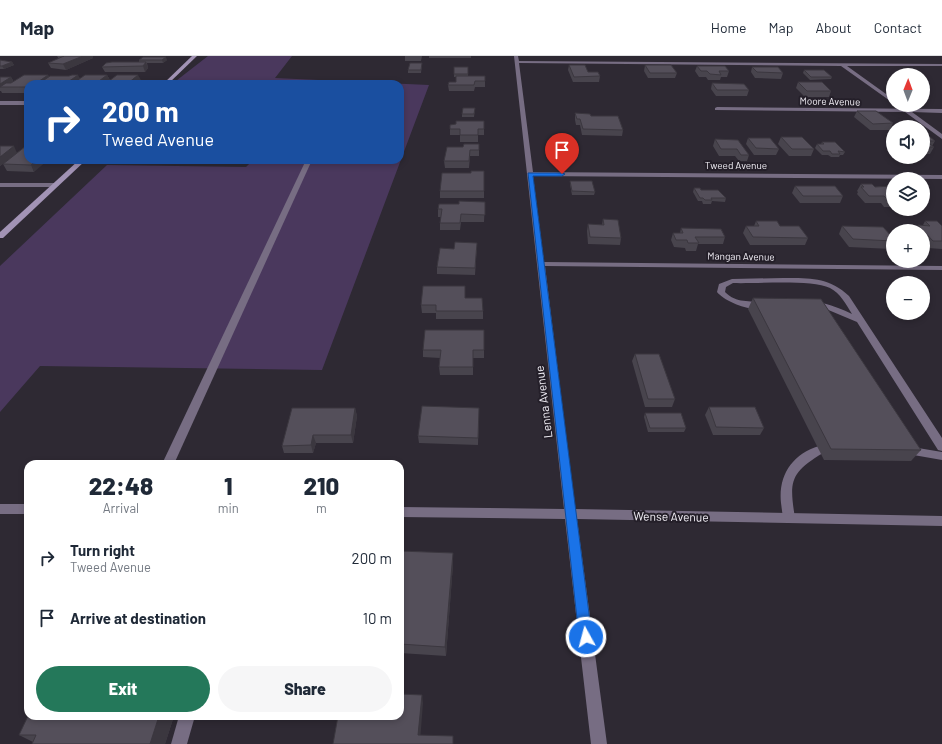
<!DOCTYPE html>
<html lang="en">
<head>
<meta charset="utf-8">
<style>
	body { margin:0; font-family:Barlow,sans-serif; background:#f6f6f7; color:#1f2937; height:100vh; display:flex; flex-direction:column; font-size:15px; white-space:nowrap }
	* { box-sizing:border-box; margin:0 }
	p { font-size:13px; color:#747a83 }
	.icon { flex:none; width:22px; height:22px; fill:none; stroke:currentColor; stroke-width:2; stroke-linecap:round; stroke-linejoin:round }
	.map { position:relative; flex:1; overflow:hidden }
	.drawer { position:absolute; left:24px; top:404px; width:380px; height:260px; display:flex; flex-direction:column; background:#fff; border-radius:12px; box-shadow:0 2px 6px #0003 }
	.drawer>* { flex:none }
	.hud { position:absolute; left:24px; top:24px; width:380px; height:84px; border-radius:12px; box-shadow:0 2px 6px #0003; background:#1a4fa0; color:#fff; overflow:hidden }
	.needle { width:26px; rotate:1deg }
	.controls { position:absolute; left:886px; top:12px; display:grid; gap:8px }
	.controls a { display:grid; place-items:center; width:44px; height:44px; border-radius:50%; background:#fff; box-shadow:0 2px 6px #0003; font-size:20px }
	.pin { position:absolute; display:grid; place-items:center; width:34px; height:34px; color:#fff; margin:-41px -17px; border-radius:50% 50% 50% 0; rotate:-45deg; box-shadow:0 0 4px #0007 }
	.pin .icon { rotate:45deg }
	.me { position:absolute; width:44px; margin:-22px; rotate:353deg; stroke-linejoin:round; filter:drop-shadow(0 0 3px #0008) }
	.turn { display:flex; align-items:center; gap:14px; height:84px; padding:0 12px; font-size:18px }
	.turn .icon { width:52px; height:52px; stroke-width:2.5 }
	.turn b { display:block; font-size:28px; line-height:34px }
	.eta { display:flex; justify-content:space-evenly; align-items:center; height:68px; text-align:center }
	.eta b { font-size:24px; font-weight:800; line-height:28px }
	.button { display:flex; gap:8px; margin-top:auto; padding:8px 12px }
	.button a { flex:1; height:46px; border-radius:24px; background:#24785a; color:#fff; font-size:16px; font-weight:800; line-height:46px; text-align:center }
	.button a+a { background:#f6f6f7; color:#1f2937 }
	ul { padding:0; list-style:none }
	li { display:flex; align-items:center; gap:12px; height:60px; padding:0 12px }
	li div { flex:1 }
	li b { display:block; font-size:15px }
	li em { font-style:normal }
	header { display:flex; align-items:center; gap:24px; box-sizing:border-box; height:56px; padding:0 20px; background:#fff; border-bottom:1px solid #e0e1e3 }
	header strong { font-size:19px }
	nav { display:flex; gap:22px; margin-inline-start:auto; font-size:14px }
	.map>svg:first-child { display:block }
</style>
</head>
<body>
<header>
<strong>Map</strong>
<nav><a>Home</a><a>Map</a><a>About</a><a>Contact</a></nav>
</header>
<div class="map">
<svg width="942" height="688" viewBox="0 0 942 688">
	<rect width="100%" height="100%" fill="#2e2933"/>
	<path fill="#4a385d" d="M208,0H292L275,22L429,29L322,314L40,310L0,356V210L107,109L246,111L253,104H400V28H172Z"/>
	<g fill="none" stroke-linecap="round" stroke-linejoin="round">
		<g fill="#776d83" fill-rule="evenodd">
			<path d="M306,104H312L174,408H162Z"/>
			<path d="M783,222C809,222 829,221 849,240L942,382V395L938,394L857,266L826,253L811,251L810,249C818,242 843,254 852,258C846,248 840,237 830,232C811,223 756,228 733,227L726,231L725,236C737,248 750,244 765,247L766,249C756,259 725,246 717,236L719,228L732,223Z"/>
			<path d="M819,390L823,391L824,394L823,397C790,417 789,425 795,462L793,466L789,467L785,466C782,460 782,453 781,447C778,420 792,398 819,390Z"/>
			<path d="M906,390L942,396V404L902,397L901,394L902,391Z"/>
			<path d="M179,660H195L187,688H171Z"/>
		</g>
		<g fill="#776d83" fill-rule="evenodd">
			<path d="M514,0H518L519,5L942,8V10H847L893,43V47L841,10L519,7L533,116L942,119V123L533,120L544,206L942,210V214L545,210L575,453L942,460V470L577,463L607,688H591L565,463L400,461V451L564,453Z"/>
			<rect x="0" y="45" width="28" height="4"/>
			<path d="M717,51L942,53V57L912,56L942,78V83L905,56L715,54V52Z"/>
			<path d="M0,127H56L59,129L56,131H0Z"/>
			<rect x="0" y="448" width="28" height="10"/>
		</g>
		<g fill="#a293b5" fill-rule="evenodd">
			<path d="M192,0H197L168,28H163Z"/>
			<path d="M79,104H86L3,182H0V176Z"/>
		</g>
	</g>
	<g fill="#48444d">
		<path d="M57,0H93V2L66,14L51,12L48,7L59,3Z"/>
		<path d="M405,0H422L421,5H405Z"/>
		<rect x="429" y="0" width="42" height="2"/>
		<path d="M0,4L12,6L14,9L4,13H0Z"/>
		<path d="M139,4H167L163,7H147L148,12L145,16H105L102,11L139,6Z"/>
		<path d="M422,7L421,17H408V14Z"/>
		<path d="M569,9L600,20L599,26H573L568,14Z"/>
		<path d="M645,9L677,17L675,22H648L644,15Z"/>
		<path d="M697,10L729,15L727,21H721L720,24H708L706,21H699L695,15Z"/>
		<path d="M468,11V20H485V31H475L474,35H449L448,29L456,26V21H454V18Z"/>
		<path d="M752,11L783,17L781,23L755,22L751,16Z"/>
		<path d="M804,14L832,21L831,23L810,24L803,17Z"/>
		<path d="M48,19L49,21L80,22L107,19L110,24L28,28V37H2L1,35H0V21H11L14,26Z"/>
		<path d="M798,26L831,35L829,41H805L796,32Z"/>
		<path d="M712,27L749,34L747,40H716L711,33Z"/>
		<path d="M475,52L474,61H462V58Z"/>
		<path d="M857,55L893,67L890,74H870L854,61Z"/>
		<path d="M575,57L591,60L623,74L622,80L582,79L580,69H576L575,64Z"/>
		<path d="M450,73H484V79H478V86H460V79H450Z"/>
		<path d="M923,76L935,85L932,90L934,91L930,98H923Z"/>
		<path d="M781,81L814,93L811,100H789L778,88Z"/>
		<path d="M748,82L779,93L776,99H754L746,88Z"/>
		<path d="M715,83L749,99L747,105H739L735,100H719L713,90Z"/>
		<path d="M822,86L845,96L843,99H840L839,101H831L828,99H822L815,92L817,88H821Z"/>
		<path d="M479,88V100H470L469,112H445L444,105L463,91Z"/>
		<path d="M0,90L17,97L26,90L34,116L7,115L3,108L16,98L0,110Z"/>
		<path d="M484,115V142H440V135L471,117Z"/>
		<path d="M570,125L595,136L594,139H572L570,128Z"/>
		<path d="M861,128L875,131L893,130V151H884L881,147H865L857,138L858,136L857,135Z"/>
		<path d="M795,130L843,140L840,147H800L792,137Z"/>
		<path d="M694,132L726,142L725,146L712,145L711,148H703L702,145H698L693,136Z"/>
		<path d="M485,146L484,166H461L460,174H440V167L441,161H438V153L459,148Z"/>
		<path d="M603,163L621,182L620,189L588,188L587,175L588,168L602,169Z"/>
		<path d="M756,165L780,170L808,182L805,189H750L743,177L746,170H754Z"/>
		<path d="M925,165L942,170V193L928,192L923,187V175H914L918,169H923Z"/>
		<path d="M842,170L893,182V192L892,193L849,191L839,178Z"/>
		<path d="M681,172L725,181L723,188H698L696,195H686L685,192L674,191L671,184L673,177H680Z"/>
		<path d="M477,187L475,219L437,218V211L454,193Z"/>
		<path d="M465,242L483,255V263H436V257H422L421,249Z"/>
		<path d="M753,242L921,394L911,405L824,404L748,253Z"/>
		<path d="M484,274V302H473V319H440L439,311L440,302L423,301V294Z"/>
		<path d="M635,298L675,343L672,351H645L632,305Z"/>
		<path d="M709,351L764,372L760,379H713L705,359Z"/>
		<path d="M355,352L357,360L353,387H316L313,397H284L282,390Z"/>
		<path d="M479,352L478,389L419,387L418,380Z"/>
		<path d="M645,357L686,372L684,376H648L644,361Z"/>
		<path d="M400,495L453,497V508L446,600L400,597Z"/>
		<path d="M174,660L165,688H32L33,686L19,679Z"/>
	</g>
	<g fill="#3b373f">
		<path d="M83,0H93V2L66,14L63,8Z"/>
		<path d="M166,1L167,4L163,7L162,4Z"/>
		<path d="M12,6L14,9L4,13L2,10Z"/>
		<path d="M146,6L148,12L145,16L143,10Z"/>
		<path d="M48,19L51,25L46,28H35Z"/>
		<path d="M78,19L81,24L76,28H65Z"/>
		<path d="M107,19L110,24L105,28H95Z"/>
		<path d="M138,19L141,24L136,28H127Z"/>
		<path d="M11,21L14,27L0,31V28Z"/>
		<path d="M14,90L17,97L0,110V101Z"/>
		<path d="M36,104H48L34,116L31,109Z"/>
		<path d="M355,352L357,360L353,387L351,379Z"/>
		<path d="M313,379L316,387L313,397L311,389Z"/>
		<path d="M453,497V508L446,600L445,591Z"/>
		<path d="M422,639L423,647L420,686L418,679Z"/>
		<path d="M159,660H174L165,688H150Z"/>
	</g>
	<g fill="#544f5a" stroke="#3b373f">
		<path d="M63,0H83L63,8L48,7L64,0Z"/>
		<path d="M143,1H166L162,4H139Z"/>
		<path d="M0,4L12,6L2,10H0Z"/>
		<path d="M112,6H146L143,10L102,11L106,7Z"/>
		<path d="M410,7H422L421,14H408Z"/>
		<path d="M569,9H585L588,16H598L600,20L574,21Z"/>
		<path d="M645,9H671L677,17H650Z"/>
		<path d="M697,10H725L729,15H719L721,19L710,18L707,15H701Z"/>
		<rect x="454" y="11" width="14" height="7"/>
		<path d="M752,11H778L783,17L757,16Z"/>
		<path d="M804,14H824L832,21H811Z"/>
		<path d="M897,18H917L919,19H899Z"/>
		<path d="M24,19H48L35,28H28V31H0L6,27H11Z"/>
		<path d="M72,19H78L65,28H38L50,20H69Z"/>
		<path d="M85,19H107L95,28H72Z"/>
		<path d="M117,19H138L127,28H105Z"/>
		<path d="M456,20H485V25H475L474,29H448L449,26H456Z"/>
		<path d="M0,21H11L0,28Z"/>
		<path d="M798,26H822L831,35H807Z"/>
		<path d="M712,27L744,28L749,34H717Z"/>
		<path d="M463,52H475L474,58H462Z"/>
		<path d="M857,55H876L893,67L873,68Z"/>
		<path d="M575,57L590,58L591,60H618L623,74L583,73L580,63H577Z"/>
		<path d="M456,65H484V73H478V79H460V73H450V69L456,68Z"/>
		<path d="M923,76H924L935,85H926L934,91H923Z"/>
		<path d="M781,81H802L814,93H792Z"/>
		<path d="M748,82H770L779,93L756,92Z"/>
		<path d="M715,83L738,84L749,99H741L737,93H721Z"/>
		<path d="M822,86H835L845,96L838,95L840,98H832L830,95H823L817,88H824Z"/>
		<path d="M464,88H479V94H470L469,105H444L447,91H463Z"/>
		<path d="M0,90H14L0,101Z"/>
		<path d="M26,90H28V104H36L31,109L3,108Z"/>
		<path d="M471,115H484V135H440L442,117H471Z"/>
		<path d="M570,125H592L595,136L572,135Z"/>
		<path d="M861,128H872L875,131L893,130V144H888L884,140H869L861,131H864Z"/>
		<path d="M795,130H835L843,140H803Z"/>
		<path d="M694,132H700L701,134H718L726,142H711L712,144H705L703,142H700Z"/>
		<path d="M459,145L485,146V159L461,158L460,167H440L442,153H438L439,148H459Z"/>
		<path d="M603,163L618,164L621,182L590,181L588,168L604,169Z"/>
		<path d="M756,165H777L780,170H799L808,182L753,181L746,170H759Z"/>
		<path d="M925,165H937L942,170V185H933L918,169L930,170Z"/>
		<path d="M842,170L883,171L893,182V185L853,183Z"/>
		<path d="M681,172L721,173L725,181H695L699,187H688L687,184H676L673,177H683Z"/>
		<path d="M455,186L477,187L475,212L437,211L440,192L454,193Z"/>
		<path d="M423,230H465V242H482L483,255H436V249H421Z"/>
		<path d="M753,242L821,243L921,394L831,393Z"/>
		<path d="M425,274H484V294H473V311H439L441,294H423Z"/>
		<path d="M635,298H659L675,343H648Z"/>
		<path d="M422,350L479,352L478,382L418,380Z"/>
		<path d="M709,351H755L764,372L716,371Z"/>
		<path d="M292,352H355L351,379H313L311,389L282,390Z"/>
		<path d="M645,357H681L686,372H650Z"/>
		<path d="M400,495L453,497L445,591L400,588Z"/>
		<path d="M400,638L422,639L418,679L453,680V688H333L338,660H400Z"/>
		<path d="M28,660H159L150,688H32L36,679H19Z"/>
	</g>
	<path fill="#1a73e8" stroke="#114b97" d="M528,117H562L565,118L562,120H533L592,581L590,585L586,587L581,585L579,581Z"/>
	<g text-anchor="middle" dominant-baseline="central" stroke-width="4" stroke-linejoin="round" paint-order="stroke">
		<g font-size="10" fill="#f3f0f7" stroke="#241f29">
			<text transform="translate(830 45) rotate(1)">Moore Avenue</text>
			<text x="736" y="109">Tweed Avenue</text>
			<text transform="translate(741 200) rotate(1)">Mangan Avenue</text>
		</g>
		<g font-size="12" fill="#f3f0f7" stroke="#241f29">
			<text transform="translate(543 346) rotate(-97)">Lenna Avenue</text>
			<text transform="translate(671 460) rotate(1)">Wense Avenue</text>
		</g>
	</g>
</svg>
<div class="controls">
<a><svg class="needle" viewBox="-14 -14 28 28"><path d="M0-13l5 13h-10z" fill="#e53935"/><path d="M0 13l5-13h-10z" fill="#747a83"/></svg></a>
<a><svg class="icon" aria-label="sound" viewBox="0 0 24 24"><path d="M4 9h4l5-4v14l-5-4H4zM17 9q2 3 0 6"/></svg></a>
<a><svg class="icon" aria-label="layers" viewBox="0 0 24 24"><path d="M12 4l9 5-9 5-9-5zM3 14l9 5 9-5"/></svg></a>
<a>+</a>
<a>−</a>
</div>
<div class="pin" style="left:562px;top:118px;background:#d93025"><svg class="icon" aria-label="arrive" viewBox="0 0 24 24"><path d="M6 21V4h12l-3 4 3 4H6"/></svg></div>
<svg class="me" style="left:586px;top:581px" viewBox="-20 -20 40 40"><circle r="17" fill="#1a73e8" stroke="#fff" stroke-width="3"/><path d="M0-11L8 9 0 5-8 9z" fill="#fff"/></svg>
<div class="hud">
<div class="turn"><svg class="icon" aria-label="right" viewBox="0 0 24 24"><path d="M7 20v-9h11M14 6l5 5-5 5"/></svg><div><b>200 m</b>Tweed Avenue</div></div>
</div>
<section class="drawer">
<div class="eta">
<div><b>22:48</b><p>Arrival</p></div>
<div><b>1</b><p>min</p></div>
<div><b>210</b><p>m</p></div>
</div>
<ul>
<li><svg class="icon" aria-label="right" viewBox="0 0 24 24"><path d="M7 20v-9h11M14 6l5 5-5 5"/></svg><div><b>Turn right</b><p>Tweed Avenue</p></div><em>200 m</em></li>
<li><svg class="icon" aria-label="arrive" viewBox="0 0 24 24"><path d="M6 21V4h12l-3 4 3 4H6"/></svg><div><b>Arrive at destination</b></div><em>10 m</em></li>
</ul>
<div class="button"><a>Exit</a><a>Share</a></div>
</section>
</div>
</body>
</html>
